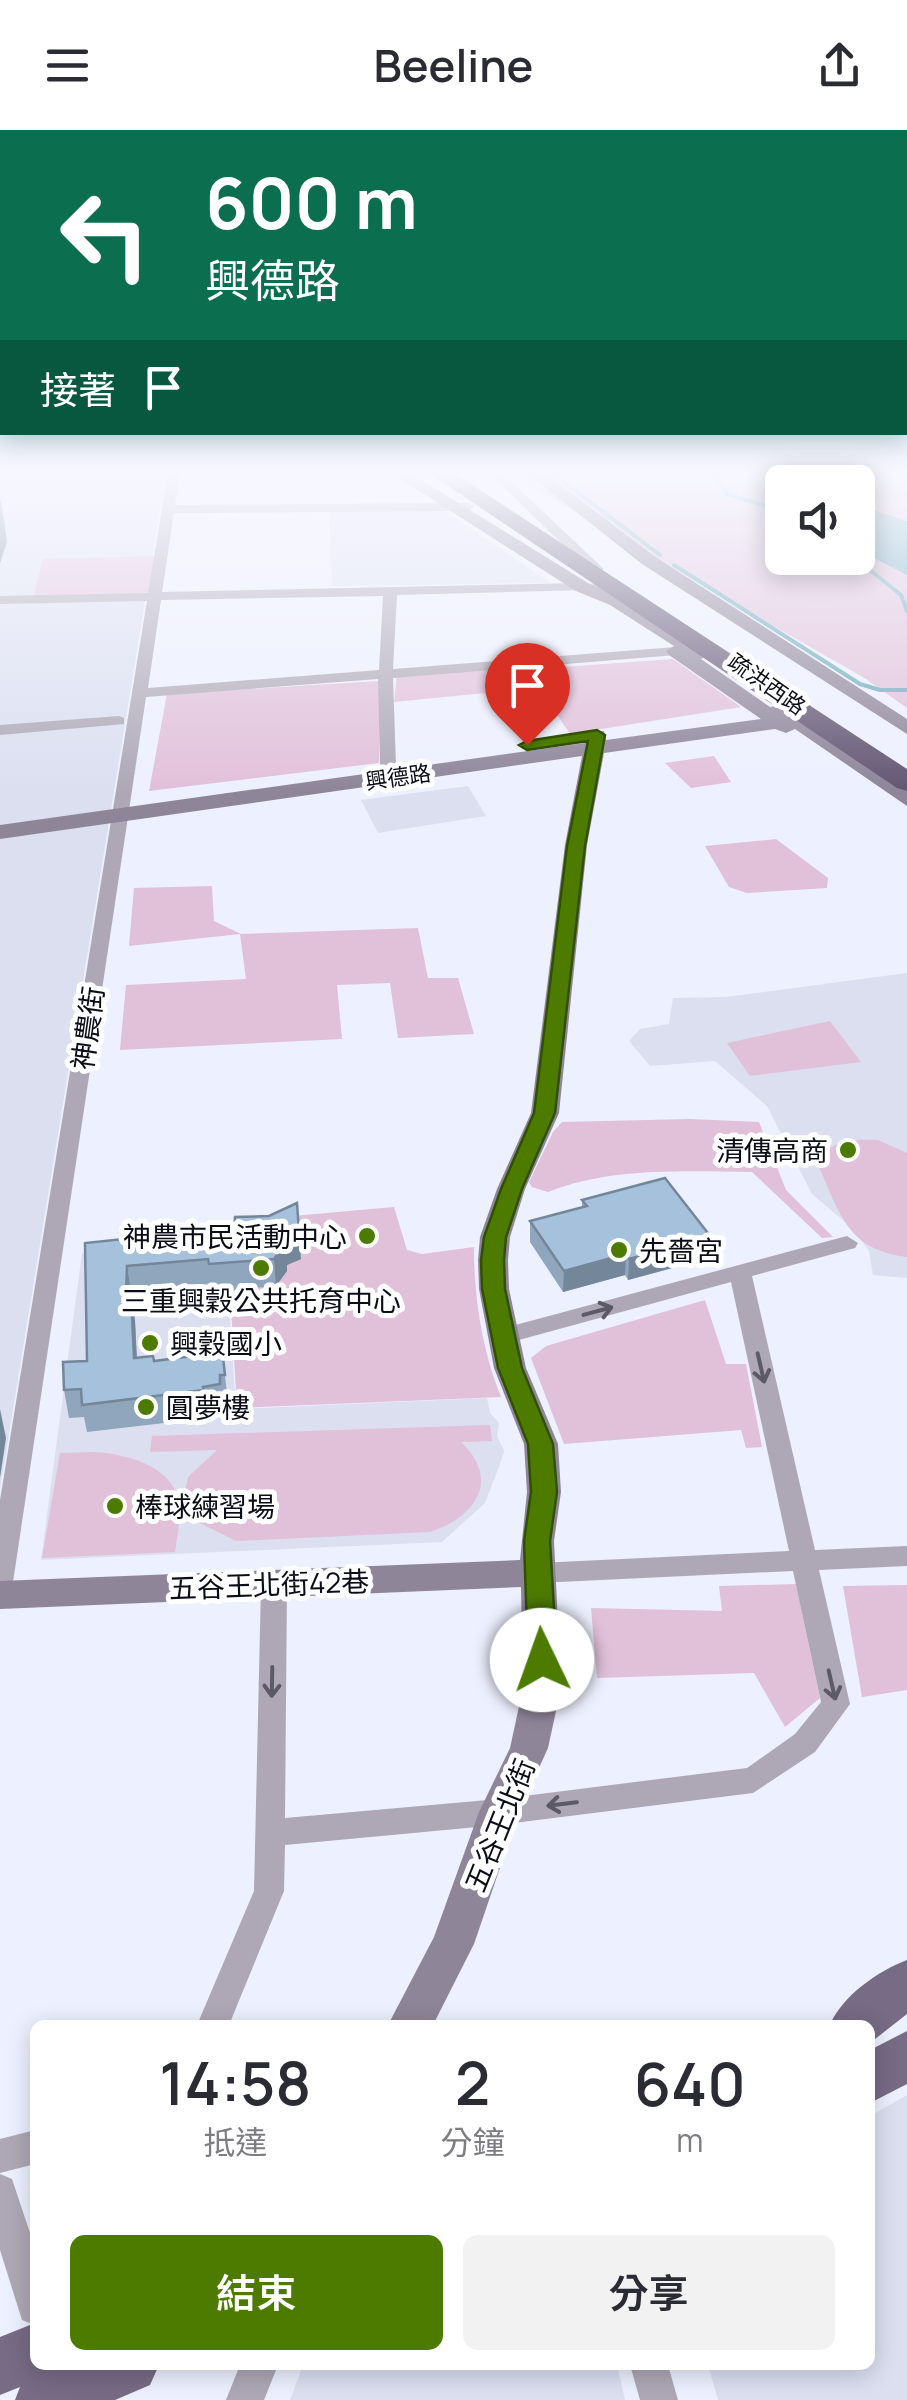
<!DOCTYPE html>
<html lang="zh-TW">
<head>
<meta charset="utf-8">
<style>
	body { margin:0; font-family:Manrope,"Noto Sans TC",sans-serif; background:#f2f2f3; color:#2b2b33; height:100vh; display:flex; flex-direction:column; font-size:38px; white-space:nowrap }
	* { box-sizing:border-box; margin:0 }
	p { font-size:32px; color:#7c7c81 }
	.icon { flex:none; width:55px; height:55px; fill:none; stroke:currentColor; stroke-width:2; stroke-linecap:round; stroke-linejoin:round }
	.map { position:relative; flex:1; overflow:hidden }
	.drawer { position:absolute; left:30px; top:1890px; width:845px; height:350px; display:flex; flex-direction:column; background:#fff; border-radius:15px; box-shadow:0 5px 25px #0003 }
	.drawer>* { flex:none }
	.top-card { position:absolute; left:0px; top:0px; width:908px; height:305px; box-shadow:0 5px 25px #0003; background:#0b6e4f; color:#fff; overflow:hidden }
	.buttons { position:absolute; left:765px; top:335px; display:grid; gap:20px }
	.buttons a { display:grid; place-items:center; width:110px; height:110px; border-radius:15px; background:#fff; box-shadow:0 5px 25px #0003; font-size:50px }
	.pin { position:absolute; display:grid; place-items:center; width:85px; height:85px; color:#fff; margin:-102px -42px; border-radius:50% 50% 50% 0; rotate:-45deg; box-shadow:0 0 10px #0007 }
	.pin .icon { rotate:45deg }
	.me { position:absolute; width:110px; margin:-55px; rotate:357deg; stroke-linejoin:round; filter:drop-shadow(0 0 8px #0008) }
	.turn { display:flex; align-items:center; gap:35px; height:210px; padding:0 40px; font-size:45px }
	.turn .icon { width:130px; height:130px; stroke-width:2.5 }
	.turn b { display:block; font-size:70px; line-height:85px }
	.then { display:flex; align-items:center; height:95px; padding:0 40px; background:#0003; gap:20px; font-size:38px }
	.eta { display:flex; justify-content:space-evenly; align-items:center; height:170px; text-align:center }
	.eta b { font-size:60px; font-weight:600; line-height:70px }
	.button { display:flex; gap:20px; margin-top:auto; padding:20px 40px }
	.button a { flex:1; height:115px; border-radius:15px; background:#4c7b00; color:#fff; font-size:40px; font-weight:600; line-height:115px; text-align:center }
	.button a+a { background:#f2f2f3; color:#2b2b33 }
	header { display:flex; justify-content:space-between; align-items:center; height:130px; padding:0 40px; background:#fff; font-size:45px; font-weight:600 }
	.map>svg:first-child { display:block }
</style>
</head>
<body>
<header><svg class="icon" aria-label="menu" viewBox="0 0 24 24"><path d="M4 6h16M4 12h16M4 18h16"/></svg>Beeline<svg class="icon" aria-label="share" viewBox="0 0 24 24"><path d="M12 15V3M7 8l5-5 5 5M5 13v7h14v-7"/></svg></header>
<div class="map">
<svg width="907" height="2270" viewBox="0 0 907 2270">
	<rect width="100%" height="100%" fill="#edf0fe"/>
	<g fill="#dbdff0">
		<path d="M0,343H166L0,1359Z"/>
		<path d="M442,379L551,453L332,456L329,381Z"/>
		<path d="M468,656L486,686L378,703L361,670Z"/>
		<path d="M907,843V1148L873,1145L869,1121L852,1098L812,1064L767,976L715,931L650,936L629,911L640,899L669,894L673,868L726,867Z"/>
		<path d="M224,1101L236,1279L487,1268L490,1283L499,1293L497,1306L504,1321L500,1334L485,1373L442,1412L41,1430L82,1123L91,1121L105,1111L194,1103L196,1131L213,1129V1102Z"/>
		<path d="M907,1965V2270H718L708,2235H870V1986Z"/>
		<path d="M303,2235H617L625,2270H290Z"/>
	</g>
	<g fill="#e1c0d9" fill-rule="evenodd">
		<path d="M508,343H907V578L866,549ZM782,352H858V428H782Z"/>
		<path d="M157,426L150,465L33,469L43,429Z"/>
		<path d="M673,529L741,577L570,604L554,580L537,574L547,565L535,539Z"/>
		<path d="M509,537L515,560L394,572L397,545Z"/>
		<path d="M379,551V633L149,661L167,564Z"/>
		<path d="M714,626L731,652L691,658L665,633Z"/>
		<path d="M776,709L828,748L827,758L747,763L729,757L705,716Z"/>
		<path d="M212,756L214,791L241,804L418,798L428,848H458L474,904L398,908L390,853L337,855L342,909L120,920L126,855L246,849L240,804L129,816L134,758Z"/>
		<path d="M830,891L861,932L750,946L727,913Z"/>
		<path d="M690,989L759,992L786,1060L833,1107L822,1108L752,1042C686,1041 609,1037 548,1062L532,1057L529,1052L553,1002L562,992Z"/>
		<path d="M878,1010L907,1023V1127C847,1120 840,1083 818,1035C827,1009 854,1009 878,1010Z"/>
		<path d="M394,1077L407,1120L422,1124L474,1117C474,1168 482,1220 501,1267L237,1278L226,1092Z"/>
		<path d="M705,1170L726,1234H746L762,1317L746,1318L741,1300L564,1314L531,1228L546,1216Z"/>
		<path d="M490,1295L492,1311L461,1312C501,1350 476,1387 430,1402L236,1411L198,1392L184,1368L188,1347L217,1320L150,1322L152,1306Z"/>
		<path d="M95,1322C126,1324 175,1336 179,1374C181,1389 177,1407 175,1422L42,1428L60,1323Z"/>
		<path d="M796,1454L820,1568L785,1597L754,1543L597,1548L591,1478L722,1481L719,1456Z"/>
		<path d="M907,1455V1560L862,1567L843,1456Z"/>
	</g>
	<path fill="#6daabc" d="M858,375L907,391V445L874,428L866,404L858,399Z"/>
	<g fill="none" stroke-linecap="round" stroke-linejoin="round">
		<g stroke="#6daabc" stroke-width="4">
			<path d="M552,343L660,425"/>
			<path d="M713,343L727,364L782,381"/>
			<path d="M855,428L901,465L907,481"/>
			<path d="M674,435L860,554L880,560H907"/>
		</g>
		<g fill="#aea8b6" fill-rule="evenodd">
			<path d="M168,343H180L175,375L468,373L474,377L468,381L174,383L162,462L582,453L589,457L587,460L397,465L393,539L676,517L683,521L676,525L393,548L396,636L388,641L380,636L378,549L146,567L13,1452L9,1459L0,1462V1370L147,471L0,474V466L148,463ZM383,466L379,540L148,558L161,470Z"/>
			<path d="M489,343H502L603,438V458H593L591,442Z"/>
			<path d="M119,586L124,588V594L0,605V595Z"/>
			<path d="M847,1106L858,1113L855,1118L752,1146L815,1420L907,1416V1436L819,1440L850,1574L815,1622L753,1663L499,1695L285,1715L284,1761L229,1895H197L254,1761L261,1455L265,1448L274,1445L283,1448L287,1455L285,1688L499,1669L747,1638L795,1604L821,1572L793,1441L538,1453L529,1450L525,1443L529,1436L538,1433L789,1421L731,1152L504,1214L492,1206L504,1198Z"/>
			<path d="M35,2000V2034L0,2043V2009Z"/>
			<path d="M0,2044L12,2049L35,2118V2195L22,2190L0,2120Z"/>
			<path d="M240,2235H278L264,2270H226Z"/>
			<path d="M630,2235H668L678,2270H640Z"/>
		</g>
		<g fill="#8e8599" fill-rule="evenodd">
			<path d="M391,343H410L588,453L622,467L707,520L710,524L701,529L770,577L786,574L907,659V676L795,599L786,603L775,599L604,623L587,715L559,983L525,1059L510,1107L508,1130L509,1159L526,1238L558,1314L561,1362L554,1411L561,1558L548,1618L519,1682L474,1814L433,1895H388L434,1807L479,1682L510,1618L523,1558L521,1457L0,1479V1451L520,1430L527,1362L524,1314L494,1238L479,1159L478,1130L480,1107L497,1059L531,983L565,715L582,626L0,709V695L585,613L590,601H604L606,610L761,589L669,525L666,521L674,516L610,475L576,461Z"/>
			<path d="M527,343H545L654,426L907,589V604L642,434Z"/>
		</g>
		<g fill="#776b85" fill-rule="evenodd">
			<path d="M907,1830V1884L870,1913V1895H830C842,1866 878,1841 907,1830Z"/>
			<path d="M907,1901V1954L870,1973V1920Z"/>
			<path d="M35,2193V2235H159L150,2255L115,2270H15L20,2257L0,2265V2207Z"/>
		</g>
		<path fill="#635673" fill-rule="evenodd" d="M429,343H454L907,639V661L897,658Z"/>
	</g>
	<g fill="#8fa6bd">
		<path d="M582,1070L711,1107L709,1128L628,1150L625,1145L563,1162L530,1112V1091L582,1078Z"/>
		<path d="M269,1086L301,1129L287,1135V1141L276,1156L212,1162L211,1156L131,1164L135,1191L137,1228L154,1231L223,1227L228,1273H223V1282L206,1284L207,1288L87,1302L84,1287L69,1288L64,1260L87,1231L85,1113L234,1103Z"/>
	</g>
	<g fill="#74879a">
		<path d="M1,370L7,412L0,433V372Z"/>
		<path d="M299,1102L301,1129L287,1135V1141L276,1156L274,1129L285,1108Z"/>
		<path d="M711,1107L709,1128L628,1150L629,1129Z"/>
		<path d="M626,1124L625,1145L563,1162L564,1141Z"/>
		<path d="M127,1136L135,1191L138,1256L126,1164Z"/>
		<path d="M0,1279L6,1308L0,1348Z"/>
	</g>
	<g fill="#a6c1dc" stroke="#74879a" stroke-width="2.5">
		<path d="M665,1048L711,1107L629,1129L626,1124L564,1141L530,1091L587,1076L582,1070Z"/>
		<path d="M297,1073L299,1102L285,1108V1114L274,1129L209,1134L208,1129L127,1136L126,1164H131L134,1228L153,1226L154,1231L216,1223L223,1227L225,1245H220V1254L203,1257L204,1260L82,1275L81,1259L64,1260L63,1232L87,1231L85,1113L189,1102L191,1107L234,1103L235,1087L269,1086Z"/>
	</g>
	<defs><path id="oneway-shaft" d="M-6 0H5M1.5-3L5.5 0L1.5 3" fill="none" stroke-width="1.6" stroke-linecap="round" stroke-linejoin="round" transform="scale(2.5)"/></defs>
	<g stroke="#5c5a67">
		<use href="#oneway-shaft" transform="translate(598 1181) rotate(-15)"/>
		<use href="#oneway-shaft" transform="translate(761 1238) rotate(77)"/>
		<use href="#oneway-shaft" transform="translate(272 1552) rotate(91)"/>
		<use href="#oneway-shaft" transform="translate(832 1555) rotate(77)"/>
		<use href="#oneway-shaft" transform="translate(562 1674) rotate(173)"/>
	</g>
	<linearGradient id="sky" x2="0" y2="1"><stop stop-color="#77b0d6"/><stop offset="0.52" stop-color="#f7f8ff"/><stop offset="1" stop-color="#f7f8ff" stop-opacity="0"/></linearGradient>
	<rect width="907" height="661" fill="url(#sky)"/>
	<path fill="#4c7b00" stroke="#315000" stroke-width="2.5" d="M597,600L605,605L585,716L555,983L522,1059L506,1107L504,1130L505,1159L522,1238L553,1314L557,1362L550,1411L557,1530L552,1538L542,1541L533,1538L528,1530L524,1411L531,1362L528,1314L498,1238L482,1159L481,1130L484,1107L501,1059L534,983L567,716L588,611L527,620L519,615L527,611Z"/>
	<g fill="#4c7b00" stroke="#fefefe" stroke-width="4">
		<circle cx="848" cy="1020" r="10"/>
		<circle cx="367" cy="1106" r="10"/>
		<circle cx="619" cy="1120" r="10"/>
		<circle cx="261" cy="1138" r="10"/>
		<circle cx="150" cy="1213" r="10"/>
		<circle cx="146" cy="1277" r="10"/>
		<circle cx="115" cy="1376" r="10"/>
	</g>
	<g text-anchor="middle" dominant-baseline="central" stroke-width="10" stroke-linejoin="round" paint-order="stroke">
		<g font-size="22" fill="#0b0d18" stroke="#fefefe">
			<text transform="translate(767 554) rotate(35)">疏洪西路</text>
			<text transform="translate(398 647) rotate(-8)">興德路</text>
		</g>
		<g font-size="28" fill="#0b0d18" stroke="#fefefe">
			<text transform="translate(87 898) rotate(-82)">神農街</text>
			<text transform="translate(269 1454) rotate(-2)">五谷王北街42巷</text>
			<text transform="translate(499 1695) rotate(-68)">五谷王北街</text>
		</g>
		<g font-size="28" fill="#0b0d18" stroke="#fefefe" text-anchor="start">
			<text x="828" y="1020" text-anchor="end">清傳高商</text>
			<text x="347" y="1106" text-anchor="end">神農市民活動中心</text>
			<text x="639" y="1120">先嗇宮</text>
			<text x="261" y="1170" text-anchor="middle">三重興穀公共托育中心</text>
			<text x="170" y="1213">興穀國小</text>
			<text x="166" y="1277">圓夢樓</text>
			<text x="135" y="1376">棒球練習場</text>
		</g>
	</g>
</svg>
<div class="buttons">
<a><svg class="icon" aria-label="sound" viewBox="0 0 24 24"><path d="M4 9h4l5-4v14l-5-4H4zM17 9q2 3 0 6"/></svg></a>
</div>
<div class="pin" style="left:527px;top:615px;background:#d93025"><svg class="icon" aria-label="arrive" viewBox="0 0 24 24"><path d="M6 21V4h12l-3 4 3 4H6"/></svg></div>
<svg class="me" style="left:542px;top:1530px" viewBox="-20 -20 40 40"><circle r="19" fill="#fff"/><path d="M0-13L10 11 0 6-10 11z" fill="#4c7b00"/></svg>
<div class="top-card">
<div class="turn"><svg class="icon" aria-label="left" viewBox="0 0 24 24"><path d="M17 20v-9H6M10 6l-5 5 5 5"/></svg><div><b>600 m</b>興德路</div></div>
<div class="then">接著<svg class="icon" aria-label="arrive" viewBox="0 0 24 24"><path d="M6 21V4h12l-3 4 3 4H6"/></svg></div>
</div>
<section class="drawer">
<div class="eta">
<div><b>14:58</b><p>抵達</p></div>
<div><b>2</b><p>分鐘</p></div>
<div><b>640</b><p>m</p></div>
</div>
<div class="button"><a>結束</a><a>分享</a></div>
</section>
</div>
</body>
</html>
